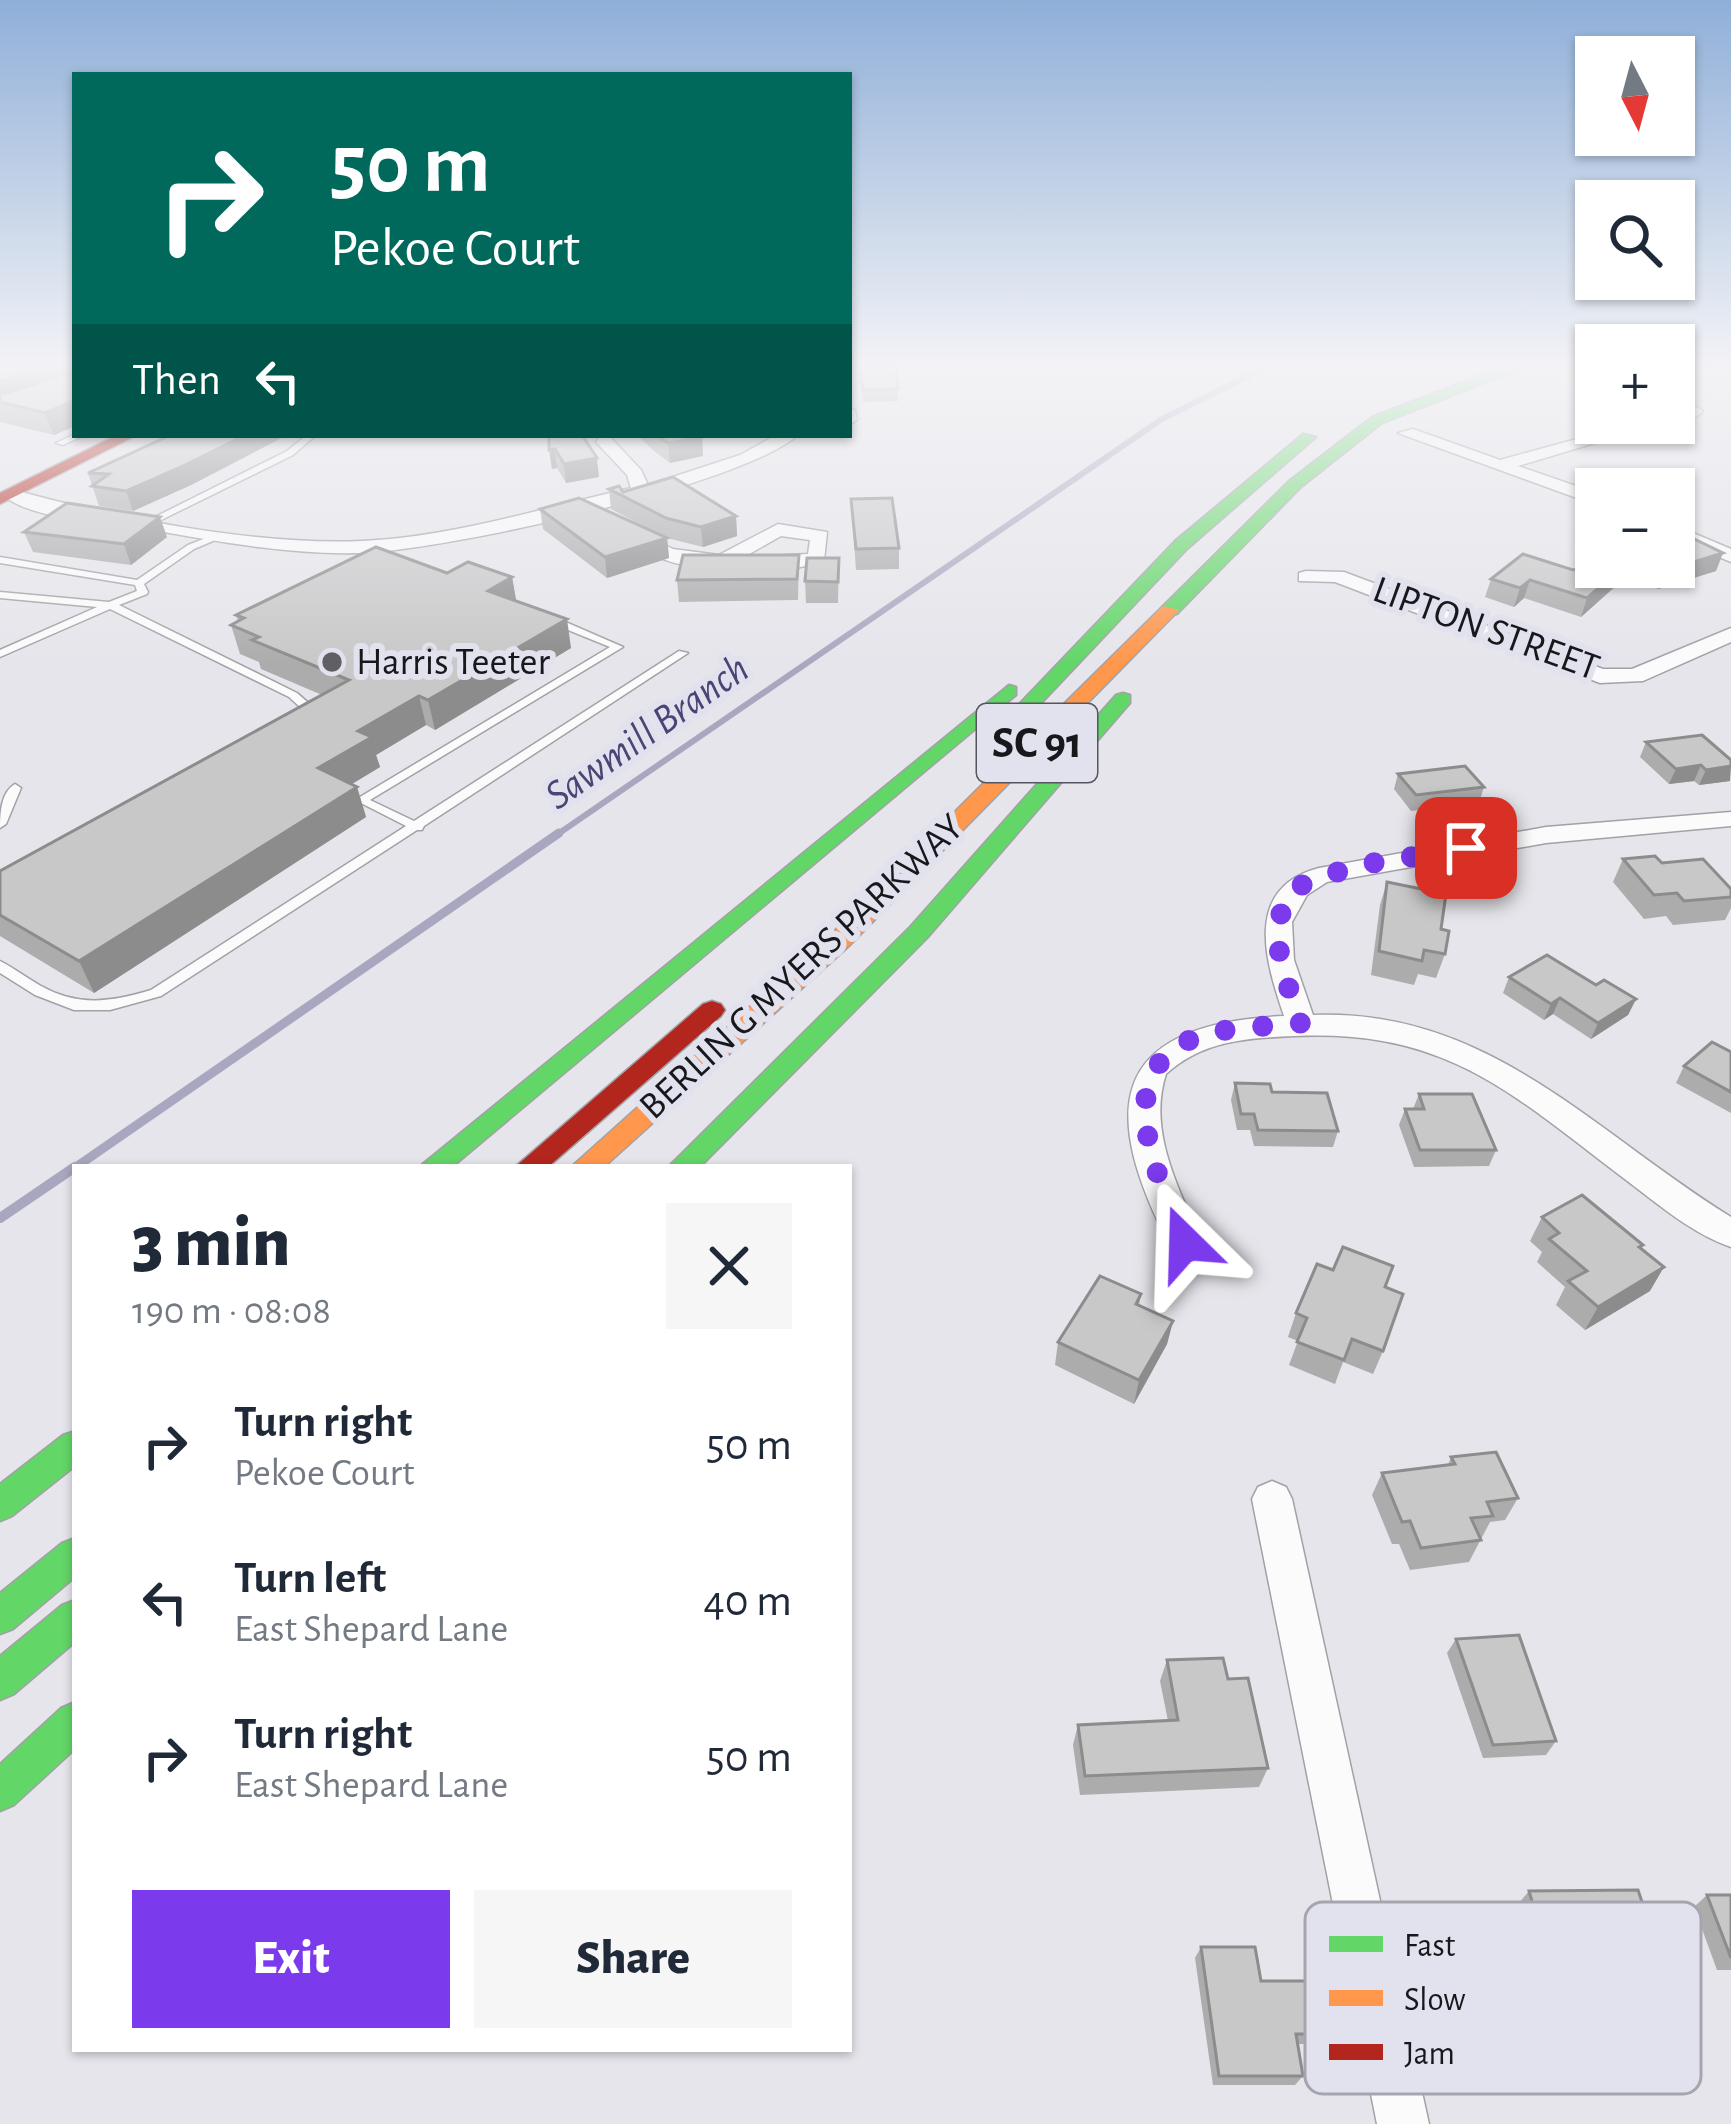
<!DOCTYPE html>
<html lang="en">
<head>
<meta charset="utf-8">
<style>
	body { margin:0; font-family:"Alegreya Sans",sans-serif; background:#f6f6f7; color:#1f2937; height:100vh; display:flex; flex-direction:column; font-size:45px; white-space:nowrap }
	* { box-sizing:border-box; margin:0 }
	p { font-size:39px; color:#747a83 }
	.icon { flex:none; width:66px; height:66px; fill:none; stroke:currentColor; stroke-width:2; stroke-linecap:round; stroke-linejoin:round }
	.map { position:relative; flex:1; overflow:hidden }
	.sheet { position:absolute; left:72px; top:1164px; width:780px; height:888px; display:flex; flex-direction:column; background:#fff; border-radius:0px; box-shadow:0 3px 9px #0004 }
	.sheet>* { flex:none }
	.banner { position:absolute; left:72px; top:72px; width:780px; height:366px; border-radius:0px; box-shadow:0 3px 9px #0004; background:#00695c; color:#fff; overflow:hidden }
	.needle { width:78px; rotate:174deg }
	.buttons { position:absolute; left:1575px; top:36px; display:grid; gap:24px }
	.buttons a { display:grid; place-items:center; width:120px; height:120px; border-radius:0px; background:#fff; box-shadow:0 3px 9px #0004; font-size:60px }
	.pin { position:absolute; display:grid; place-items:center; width:102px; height:102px; color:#fff; margin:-51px; border-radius:24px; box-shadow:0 6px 18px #0006 }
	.me { position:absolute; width:132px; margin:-66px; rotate:338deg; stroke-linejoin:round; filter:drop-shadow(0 0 9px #0008) }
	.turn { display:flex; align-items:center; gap:42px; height:252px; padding:0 60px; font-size:54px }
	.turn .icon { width:156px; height:156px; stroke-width:2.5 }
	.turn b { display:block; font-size:84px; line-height:102px }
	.then { display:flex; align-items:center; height:114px; padding:0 60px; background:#0003; gap:24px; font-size:45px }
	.round { display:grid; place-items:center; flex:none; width:126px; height:126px; border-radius:0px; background:#f6f6f7 }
	.headline { display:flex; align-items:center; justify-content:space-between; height:204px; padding:0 60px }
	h1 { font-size:72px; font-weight:800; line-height:90px }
	.button { display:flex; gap:24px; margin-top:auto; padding:24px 60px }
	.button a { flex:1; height:138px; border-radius:0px; background:#7c3aed; color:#fff; font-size:48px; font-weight:800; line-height:138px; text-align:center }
	.button a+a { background:#f6f6f7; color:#1f2937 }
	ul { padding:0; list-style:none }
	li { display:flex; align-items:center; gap:36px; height:156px; padding:0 60px }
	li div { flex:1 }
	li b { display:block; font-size:45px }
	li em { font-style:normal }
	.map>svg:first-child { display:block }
</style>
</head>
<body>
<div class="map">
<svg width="1731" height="2124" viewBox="0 0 1731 2124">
	<rect width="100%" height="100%" fill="#e5e5eb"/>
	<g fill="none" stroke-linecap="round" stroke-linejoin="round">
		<path stroke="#a9a7c0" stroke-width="6" d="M555,836L1162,419L1266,367"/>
		<path stroke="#a9a7c0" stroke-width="9" d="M76,1167L559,833"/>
		<path stroke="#a9a7c0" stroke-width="10" d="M0,1218L75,1167"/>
		<g stroke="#a1a1a6" stroke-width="3">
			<g id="lane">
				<path d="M75,434L85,435L63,445L56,443Z"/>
				<path d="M307,435H316L293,455L151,525L143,523L287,451Z"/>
				<path d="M219,533L227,535L194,549L144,584L148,592L147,594L119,605L297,693L313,707L308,724H300L301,708L289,697L110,609L0,657V650L97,607L0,598V592L109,602L137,591L135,585L0,563V557L137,580L188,545Z"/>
				<path d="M546,617H554L623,647L370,800L414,821L679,651L688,653L424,826L422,830H417L161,996L110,1010H74L35,995L0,973V961C14,968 27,978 41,986C78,1007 111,1002 151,990L406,826L355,800L610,647L546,621Z"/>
				<path d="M15,784L21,788L6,824L0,828C0,813 1,792 15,784Z"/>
			</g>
		</g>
		<g stroke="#a1a1a6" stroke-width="3">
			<g id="street">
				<path d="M1695,406L1703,411C1698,418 1683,421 1674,423V412Z"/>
				<path d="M849,409L855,410L857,420L849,425Z"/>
				<path d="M1635,423H1662L1518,466L1596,493V505L1398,433L1413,429L1500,460Z"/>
				<path d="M776,435H798C740,486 442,551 359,553C280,555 201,538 123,525C85,519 32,519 1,494L10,489C112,517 256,546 362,541C452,537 543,508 631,488L627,475L596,442L599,438H611L641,470L648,485L740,455Z"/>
				<path d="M778,524L827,532L824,561C770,579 667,577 624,537L634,531L673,549L719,555ZM781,536L810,540L808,554L744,557Z"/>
				<path d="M1674,525L1731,549V562L1674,538Z"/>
				<path d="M1306,571L1344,572L1603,669H1632L1731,628V642L1643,681L1600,683L1335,582L1299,581V573Z"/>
				<path d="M1731,812V826L1546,843L1327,882L1307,895L1292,922L1294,960L1313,1015C1488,1008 1593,1132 1731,1217V1247C1695,1235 1660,1206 1630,1183C1514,1096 1450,1029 1295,1036C1248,1038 1203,1040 1166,1074C1147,1132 1180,1190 1202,1243L1197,1252L1185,1256L1173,1252C1099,1112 1105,1024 1284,1016C1266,963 1242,888 1319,868L1546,827Z"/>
				<path d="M1272,1481L1286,1487L1292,1499L1429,2124H1377L1252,1499L1258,1487Z"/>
			</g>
		</g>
		<g stroke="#a1a1a6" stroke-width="3">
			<g id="fast">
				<path d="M1503,367H1524L1382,423L1301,487L1177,614H1163V606L1289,481L1372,417Z"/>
				<path d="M1303,434L1316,437L1187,549L996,751H982V743L1175,541Z"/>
				<path d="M1009,685L1016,687V695L452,1167H419Z"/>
				<path d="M1123,693L1130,695V703L928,937L700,1167H668L910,927L1116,695Z"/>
				<path d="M75,1431V1466L12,1516L0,1521V1484L63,1435Z"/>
				<path d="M75,1538V1577L13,1629L0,1634V1593L62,1543Z"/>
				<path d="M75,1600V1642L14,1694L0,1700V1656L62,1605Z"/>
				<path d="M75,1702V1749L14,1805L0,1811V1764L61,1708Z"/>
			</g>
		</g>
		<g stroke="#a1a1a6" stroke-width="3">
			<path id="slow" d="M1163,606L1179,610L849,946L604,1167H571L831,934Z"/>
		</g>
		<g stroke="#a1a1a6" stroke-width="3">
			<g id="jam">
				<path d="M117,435H137L0,504V493Z"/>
				<path d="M712,1001L721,1004L725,1010L721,1016L548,1167H515L703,1004Z"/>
			</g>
		</g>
		<use href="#lane" fill="#fbfbfc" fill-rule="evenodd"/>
		<use href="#street" fill="#fbfbfc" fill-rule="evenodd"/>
		<use href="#fast" fill="#63d668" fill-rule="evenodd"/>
		<use href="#slow" fill="#ff974d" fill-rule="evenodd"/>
		<use href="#jam" fill="#b3261e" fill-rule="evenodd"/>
	</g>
	<g fill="#acacad">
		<path d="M0,367H75V426L54,435L0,422Z"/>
		<path d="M859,367H895L898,401L863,402Z"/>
		<path d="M171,435H287L191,485L133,511L99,506L88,473Z"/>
		<path d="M549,435L599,477L566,483L557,468L552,469Z"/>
		<path d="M637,435H700L702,437L703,456L670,463L654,451Z"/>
		<path d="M609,489L736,516L737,536L703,547L667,538L669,558L607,578L543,529L540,509L658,534L611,509Z"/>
		<path d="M851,499L899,548V569L856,570Z"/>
		<path d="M24,532L167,537L131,565L33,552Z"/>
		<path d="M799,555L798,600L679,602L677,580Z"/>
		<path d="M839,558L838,603H806L805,581Z"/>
		<path d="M1596,567H1674L1716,571L1658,589L1629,574L1581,617L1524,598L1514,607L1485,597L1491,579Z"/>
		<path d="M447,573L512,577L516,601L571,648L435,730L426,725L376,755L380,767L352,784L357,787L366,817L94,993L0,936V871L322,695L261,669L259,662L240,654L231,625L238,621L236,615Z"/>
		<path d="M1702,735L1730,781L1699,785L1694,781L1669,784L1640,757L1646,742Z"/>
		<path d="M1398,774L1484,787L1479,803L1411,811L1394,789Z"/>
		<path d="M1623,859L1662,863L1731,889V908L1725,920L1673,925L1666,916L1644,919L1613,882Z"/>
		<path d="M1387,882L1441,929L1445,954L1436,978L1418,974L1414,985L1371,975L1380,905Z"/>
		<path d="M1509,977L1596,985L1636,999L1628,1015L1591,1039L1553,1014L1544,1020L1503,993Z"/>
		<path d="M1731,1052V1113L1676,1083L1684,1066Z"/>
		<path d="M1235,1083L1272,1092L1338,1131L1333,1147L1254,1146L1250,1130H1237L1231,1100Z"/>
		<path d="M1419,1094L1496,1150L1489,1166L1414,1167L1399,1125L1405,1109H1413Z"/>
		<path d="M1542,1217L1643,1245L1641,1249L1650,1291L1585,1330L1556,1305L1565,1287L1537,1262L1542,1252L1530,1241Z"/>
		<path d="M1385,1287L1383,1351L1373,1374L1343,1362L1335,1384L1289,1365L1298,1341L1288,1337L1296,1313Z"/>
		<path d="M1141,1294L1139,1306L1173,1321L1167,1344L1134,1404L1055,1365L1058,1342Z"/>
		<path d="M1451,1457L1518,1498L1505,1520L1490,1522L1469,1562L1410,1570L1399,1544H1392L1372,1495L1382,1473L1448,1465Z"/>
		<path d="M1456,1639L1556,1741L1546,1755L1483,1758L1447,1653Z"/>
		<path d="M1167,1660L1228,1679L1268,1768L1259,1787L1080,1795L1073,1745L1078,1725L1168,1721L1160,1681Z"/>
		<path d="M1529,1891L1661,1959L1648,1970L1538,1971L1519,1903Z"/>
		<path d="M1707,1895H1731V1970H1717L1694,1907Z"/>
		<path d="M1201,1947L1317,2034L1310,2044H1298L1303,2076L1295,2085H1213L1195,1958Z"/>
	</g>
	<g fill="#8c8c8d">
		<path d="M44,367H68L74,383L0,402V381Z"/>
		<path d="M75,400V426L54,435L45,413Z"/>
		<path d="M245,435H287L191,485L133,511L126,491Z"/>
		<path d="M702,437L703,456L670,463L668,443Z"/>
		<path d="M555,449L557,468L552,469L549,450Z"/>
		<path d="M597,458L599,477L566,483L564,464Z"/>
		<path d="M736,516L737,536L703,547L701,527Z"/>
		<path d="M160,517L167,537L131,565L124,544Z"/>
		<path d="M667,538L669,558L607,578L605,557Z"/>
		<path d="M1723,553L1716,571L1658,589L1665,571Z"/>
		<path d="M1623,567H1632L1629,574L1581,617L1587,598Z"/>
		<path d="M512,577L517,605L488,591Z"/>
		<path d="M1530,580L1524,598L1514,607L1520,588Z"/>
		<path d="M567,619L571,648L435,730L428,700Z"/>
		<path d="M419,696L426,725L376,755L380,767L327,799L318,768L358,731Z"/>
		<path d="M1701,765L1694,781L1669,784L1676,769Z"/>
		<path d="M1731,766L1730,781L1699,785L1706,770Z"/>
		<path d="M357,787L366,817L94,993L79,961Z"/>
		<path d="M1560,998L1553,1014L1544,1020L1551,1004Z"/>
		<path d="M1636,999L1628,1015L1591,1039L1598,1023Z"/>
		<path d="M1664,1267L1650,1291L1585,1330L1598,1307Z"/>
		<path d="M1173,1321L1167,1344L1134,1404L1139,1380Z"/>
	</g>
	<g fill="#c8c8c9" stroke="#8c8c8d" stroke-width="3">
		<path d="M0,367H44L0,381Z"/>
		<path d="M69,367H75V400L45,413L0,402V395L71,373Z"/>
		<path d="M860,367H895L898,389L863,390Z"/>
		<path d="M171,435H245L185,465L126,491L92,486L109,474L88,473Z"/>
		<path d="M549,435H582L597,458L564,464L555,449L549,450Z"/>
		<path d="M656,435H700L702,437L668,443Z"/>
		<path d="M673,477L736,516L701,527L666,518L609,489L619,486L623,492Z"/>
		<path d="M579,498L667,538L605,557L540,509Z"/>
		<path d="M892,498L899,548L856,549L851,499Z"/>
		<path d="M67,503L160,517L124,544L24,532Z"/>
		<path d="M1686,535L1723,553L1665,571L1657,567H1674V539Z"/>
		<path d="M376,547L447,573L468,562L512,577L488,591L567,619L428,700L419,696L358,731L372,737L318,768L357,787L79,961L0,915V871L349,680L252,640L259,637L231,625L244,618L236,615Z"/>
		<path d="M1523,554L1573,570L1596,563V567H1623L1587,598L1530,580L1520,588L1491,579Z"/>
		<path d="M683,555H799L797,579L677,580Z"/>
		<path d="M807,558H839L838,582L805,581Z"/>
		<path d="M1702,735L1731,760V766L1706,770L1701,765L1676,769L1646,742Z"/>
		<path d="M1465,766L1484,787L1416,795L1398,774Z"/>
		<path d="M1655,856L1662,863L1703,859L1731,889V897L1684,901L1677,893L1654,895L1623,859Z"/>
		<path d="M1387,882L1446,894L1441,929L1449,931L1445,954L1424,950L1422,961L1379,951Z"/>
		<path d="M1547,955L1596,985L1604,980L1636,999L1598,1023L1560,998L1551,1004L1509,977Z"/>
		<path d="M1712,1042L1731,1052V1092L1684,1066Z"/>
		<path d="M1235,1083L1270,1084L1272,1092L1327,1093L1338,1131L1258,1130L1254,1114H1241Z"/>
		<path d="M1419,1094H1472L1496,1150H1420L1405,1109H1424Z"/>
		<path d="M1582,1195L1643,1245L1639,1247L1664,1267L1598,1307L1568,1281L1587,1271L1549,1239L1559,1233L1542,1217Z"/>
		<path d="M1343,1247L1393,1266L1385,1287L1403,1294L1383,1351L1352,1339L1344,1360L1297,1342L1307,1318L1296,1313L1317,1264L1333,1270Z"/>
		<path d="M1100,1276L1141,1294L1136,1304L1173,1321L1139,1380L1058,1342Z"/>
		<path d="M1496,1452L1518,1498L1487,1502L1493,1516L1471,1518L1481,1540L1421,1548L1410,1521L1402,1522L1382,1473L1455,1464L1451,1457Z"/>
		<path d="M1519,1635L1556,1741L1493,1745L1456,1639Z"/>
		<path d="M1223,1658L1228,1679L1248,1678L1268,1768L1085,1776L1078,1725L1178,1720L1167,1660Z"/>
		<path d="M1638,1890L1661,1959L1549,1960L1529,1891Z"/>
		<path d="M1707,1895H1731V1958Z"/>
		<path d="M1201,1947H1255L1261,1981H1308L1317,2034H1296L1303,2076H1219Z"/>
	</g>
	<linearGradient id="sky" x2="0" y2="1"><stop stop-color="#8fafd8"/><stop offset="0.55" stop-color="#f3f3f6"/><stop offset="1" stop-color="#f3f3f6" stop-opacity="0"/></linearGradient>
	<rect width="1731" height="665" fill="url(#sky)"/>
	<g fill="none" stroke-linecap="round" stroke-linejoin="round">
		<path stroke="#7c3aed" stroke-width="21" stroke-dasharray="0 37.8" d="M1185,1243C1158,1177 1104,1069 1200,1036C1231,1026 1269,1027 1301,1023C1286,978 1262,930 1294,888L1354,866L1466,848"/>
	</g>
	<circle fill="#606064" stroke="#e2e2ee" stroke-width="4.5" cx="332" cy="662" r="12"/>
	<g text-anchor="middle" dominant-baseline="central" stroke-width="12" stroke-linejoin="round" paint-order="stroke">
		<g font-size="39" fill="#18181c" stroke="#e2e2ee">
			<text transform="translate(1486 629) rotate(20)">LIPTON STREET</text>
			<text transform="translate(802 967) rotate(-43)">BERLIN G MYERS PARKWAY</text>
		</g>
		<g font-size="39" fill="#18181c" stroke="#e2e2ee" text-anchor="start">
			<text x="356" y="662">Harris Teeter</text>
		</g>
		<g font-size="42" font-style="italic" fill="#494574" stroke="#e2e2ee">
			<text transform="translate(647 732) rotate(-35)">Sawmill Branch</text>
		</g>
		<rect fill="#e2e2ee" stroke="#55555b" stroke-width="3" x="977" y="704" width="120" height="78" rx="9"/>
		<g font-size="45" font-weight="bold" fill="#18181c">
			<text x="1037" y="743">SC 91</text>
		</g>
	</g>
	<rect x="1305" y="1902" width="396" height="192" rx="18" fill="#e2e2ee" stroke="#a5a5af" stroke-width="3"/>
	<rect x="1329" y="1936" width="54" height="16" fill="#63d668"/>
	<rect x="1329" y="1990" width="54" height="16" fill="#ff974d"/>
	<rect x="1329" y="2044" width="54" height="16" fill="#b3261e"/>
	<g font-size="33" fill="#18181c">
		<text x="1404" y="1956">Fast</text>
		<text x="1404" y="2010">Slow</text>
		<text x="1404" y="2064">Jam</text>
	</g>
</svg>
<div class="buttons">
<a><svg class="needle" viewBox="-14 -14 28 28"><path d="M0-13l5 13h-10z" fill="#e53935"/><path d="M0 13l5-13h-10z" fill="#747a83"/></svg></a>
<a><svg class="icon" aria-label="search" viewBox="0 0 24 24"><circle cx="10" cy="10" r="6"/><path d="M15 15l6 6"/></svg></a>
<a>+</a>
<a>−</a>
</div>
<div class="pin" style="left:1466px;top:848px;background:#d93025"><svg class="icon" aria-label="arrive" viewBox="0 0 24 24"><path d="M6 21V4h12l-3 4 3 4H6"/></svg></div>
<svg class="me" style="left:1185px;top:1243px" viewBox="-20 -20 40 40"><path d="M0-17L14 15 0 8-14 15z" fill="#7c3aed" stroke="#fff" stroke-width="4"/></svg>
<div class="banner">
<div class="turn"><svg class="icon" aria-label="right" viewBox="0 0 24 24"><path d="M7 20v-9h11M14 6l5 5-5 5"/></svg><div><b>50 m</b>Pekoe Court</div></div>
<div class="then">Then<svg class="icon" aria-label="left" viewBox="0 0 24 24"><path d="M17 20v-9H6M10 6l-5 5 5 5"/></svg></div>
</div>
<section class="sheet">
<div class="headline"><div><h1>3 min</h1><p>190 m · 08:08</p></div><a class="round"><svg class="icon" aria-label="close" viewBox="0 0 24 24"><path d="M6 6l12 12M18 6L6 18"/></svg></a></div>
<ul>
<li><svg class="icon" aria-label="right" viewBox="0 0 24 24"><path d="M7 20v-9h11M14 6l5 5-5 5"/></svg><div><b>Turn right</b><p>Pekoe Court</p></div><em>50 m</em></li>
<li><svg class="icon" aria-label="left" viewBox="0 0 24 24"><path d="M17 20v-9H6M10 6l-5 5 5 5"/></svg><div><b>Turn left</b><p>East Shepard Lane</p></div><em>40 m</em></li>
<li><svg class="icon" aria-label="right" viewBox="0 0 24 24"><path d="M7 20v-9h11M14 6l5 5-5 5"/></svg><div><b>Turn right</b><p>East Shepard Lane</p></div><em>50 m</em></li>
</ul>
<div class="button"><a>Exit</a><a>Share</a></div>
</section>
</div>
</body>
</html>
